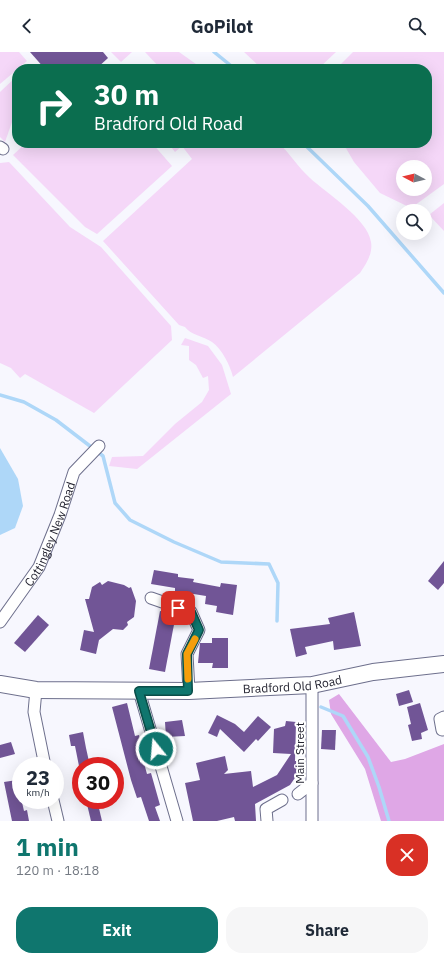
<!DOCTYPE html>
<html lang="en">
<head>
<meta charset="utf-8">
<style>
	body { margin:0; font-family:"IBM Plex Sans",sans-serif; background:#f6f6f7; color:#1f2937; height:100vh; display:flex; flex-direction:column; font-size:15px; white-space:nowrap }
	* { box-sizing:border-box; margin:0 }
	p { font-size:13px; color:#747a83 }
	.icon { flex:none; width:22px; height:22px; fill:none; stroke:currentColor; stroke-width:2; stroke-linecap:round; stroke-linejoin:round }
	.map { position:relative; height:769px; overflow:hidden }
	.side { display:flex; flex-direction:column; background:#fff; flex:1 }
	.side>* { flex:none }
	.top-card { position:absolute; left:12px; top:12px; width:420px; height:84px; border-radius:16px; box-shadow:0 4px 16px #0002; background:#0b6e4f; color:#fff; overflow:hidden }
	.needle { width:26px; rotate:277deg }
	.tools { position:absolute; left:396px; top:108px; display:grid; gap:8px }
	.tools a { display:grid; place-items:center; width:36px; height:36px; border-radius:50%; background:#fff; box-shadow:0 4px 16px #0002; font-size:20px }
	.speed { position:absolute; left:12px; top:705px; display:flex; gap:8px; font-size:20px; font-weight:700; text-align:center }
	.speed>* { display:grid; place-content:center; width:52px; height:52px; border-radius:50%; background:#fff; box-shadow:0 4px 16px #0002; line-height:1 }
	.speed small { font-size:10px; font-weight:400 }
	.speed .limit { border:6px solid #d22; background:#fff; color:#111 }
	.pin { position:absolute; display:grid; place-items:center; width:34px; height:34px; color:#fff; margin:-17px; border-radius:8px; box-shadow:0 2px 6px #0006 }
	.me { position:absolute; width:44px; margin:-22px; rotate:343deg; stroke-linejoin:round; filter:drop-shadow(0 0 3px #0008) }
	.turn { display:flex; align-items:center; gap:14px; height:84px; padding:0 16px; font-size:18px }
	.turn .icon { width:52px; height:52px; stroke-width:2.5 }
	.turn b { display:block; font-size:28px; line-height:34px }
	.round { display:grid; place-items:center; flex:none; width:42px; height:42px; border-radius:16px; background:#f6f6f7 }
	.summary { display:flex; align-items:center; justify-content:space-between; height:68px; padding:0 16px }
	h1 { font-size:24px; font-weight:700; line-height:30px; color:#0f766e }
	.button { display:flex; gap:8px; margin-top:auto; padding:8px 16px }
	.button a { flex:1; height:46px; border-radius:16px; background:#0f766e; color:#fff; font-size:16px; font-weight:700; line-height:46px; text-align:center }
	.button a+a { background:#f6f6f7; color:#1f2937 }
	header { display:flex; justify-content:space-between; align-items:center; height:52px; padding:0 16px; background:#fff; font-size:18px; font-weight:700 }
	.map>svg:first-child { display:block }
</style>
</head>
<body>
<header><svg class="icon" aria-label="back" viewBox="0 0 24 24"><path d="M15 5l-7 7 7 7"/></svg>GoPilot<svg class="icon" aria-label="search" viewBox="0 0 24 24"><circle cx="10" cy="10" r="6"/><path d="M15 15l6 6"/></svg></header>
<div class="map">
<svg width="444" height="769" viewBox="0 0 444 769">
	<rect width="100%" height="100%" fill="#f7f7fe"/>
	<g fill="#f5d7f8" fill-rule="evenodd">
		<path d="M0,0H19L27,9L0,32Z"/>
		<path d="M111,0H132L121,10Z"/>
		<path d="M145,0H179L203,17H161Z"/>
		<path d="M244,0H336L318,17H262Z"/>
		<path d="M353,0H444V132L411,156L380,141L354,110L343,91H427V17H336ZM403,115H425V137H403Z"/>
		<path d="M17,24V56L5,90L0,85V40Z"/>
		<path d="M26,91H55L58,95L62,91H152L172,114L97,182L85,175L13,103Z"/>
		<path d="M168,91H279C290,102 298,115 310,126C326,141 368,167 371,190C373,202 366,212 360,221L233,325C230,313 222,297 212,290C203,284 191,283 185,275L179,273L103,189L192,107L182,94L175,100Z"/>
		<path d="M9,110L70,175L101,195L171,274L172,288L94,361L25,322L20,326L11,316L0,311V111Z"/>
		<path d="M444,151V179L429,163Z"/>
		<path d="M185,286L208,294L222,313L231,342L137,417L109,414L112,405L143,404L175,372L202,350L209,338L208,324L203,326L196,313L189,308V294L181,293Z"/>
	</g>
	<path fill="#dfa7e6" d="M339,642L391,710L405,707L444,692V769H381L365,717L331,662L329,648Z"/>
	<path fill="#aed7f8" d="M0,396L18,427L23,454L15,476L0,483Z"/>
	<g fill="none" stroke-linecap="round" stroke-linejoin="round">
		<g stroke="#aed7f8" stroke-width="3.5">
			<path d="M214,0L235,17"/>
			<path d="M303,91L368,154L444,241"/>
			<path d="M0,343L24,350L56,368L103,404L115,451L130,468L174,490L221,510L269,512L278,531L277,569"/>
			<path d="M321,655L343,664L368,705L379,735L389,769"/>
		</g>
	</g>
	<g fill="#715596">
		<path d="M30,0H103L108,6L96,17H45Z"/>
		<path d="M444,509V531L438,538L428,529Z"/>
		<path d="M154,518L178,522V525L194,527L193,530L220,535L221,531L237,533L233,563L216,560L217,554L205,552L206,544L175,539V536L151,532Z"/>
		<path d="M108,529L124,533L129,536L131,535L136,549L134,565L127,570L128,573L123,578L113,577L99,588L96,602L80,598L84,578L94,580L85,547H89L92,535L100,530L102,533Z"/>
		<path d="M160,559L176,562L165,620L149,617Z"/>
		<path d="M354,560L361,594L334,598L333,589L305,595L307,602L296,605L290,577L330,572L328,566Z"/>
		<path d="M38,563L49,573L25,600L14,591Z"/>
		<path d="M212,586H228V616H212L213,611H198L200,591H212Z"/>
		<path d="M409,638L413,650L399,654L396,642Z"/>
		<path d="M127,651L135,684L139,683L141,692L139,693L147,722L151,721L160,753L155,755L160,769H149L141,745L137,746L131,728L112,655Z"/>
		<path d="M420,651L428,678L421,681L422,687L412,689L408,673L411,672L407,655Z"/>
		<path d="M217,663L235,672L244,680L258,664L271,675L258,689L256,687L244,700L220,677L217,685L208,681Z"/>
		<path d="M182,668L185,684L166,685L165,670Z"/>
		<path d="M286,669L296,670L295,709H299V720L290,733L255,752L256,769H235L234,765L217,769H193L185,731L200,728L196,711L225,704L228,718L224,722L251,719L253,735L277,723L291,702L273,701L274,677L285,674Z"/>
		<path d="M322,678H336L335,698L321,697Z"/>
		<path d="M83,680L86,696L90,714H79L75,694H71L69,683Z"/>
		<path d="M11,690L15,702L0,706V693Z"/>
		<path d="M17,728L24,759L27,758L29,769H12L4,730Z"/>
		<path d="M86,748H97L102,769H91Z"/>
	</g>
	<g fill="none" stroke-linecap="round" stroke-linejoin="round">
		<g stroke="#6d6f8c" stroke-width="13">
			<g id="street">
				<path d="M0,95L3,97"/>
				<path d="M151,546L191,560L199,578L187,602L189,639"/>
				<path id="s1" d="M0,570L39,515L60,463L74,420L99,394"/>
				<path d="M36,638L34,660L45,714"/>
				<path d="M139,639L177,769"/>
				<path d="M442,678L440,667L444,665"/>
				<path d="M298,742L312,731"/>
				<path d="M53,748L58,769"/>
				<path d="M267,769L266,757L282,748"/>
				<path d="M312,769V633"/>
			</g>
		</g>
		<g stroke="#6d6f8c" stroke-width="18">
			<g id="secondary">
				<path id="s2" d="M0,632L36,638L189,639L312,633L373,620L444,612"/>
			</g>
		</g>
		<use href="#street" stroke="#fff" stroke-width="11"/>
		<use href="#secondary" stroke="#fff" stroke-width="16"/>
	</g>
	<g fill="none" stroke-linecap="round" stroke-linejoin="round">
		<g stroke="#0a4d48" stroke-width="10">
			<path id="route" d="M156,697L139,639H188L187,602L199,578L191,560L178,556"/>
		</g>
		<use href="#route" stroke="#0f766e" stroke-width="7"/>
		<path stroke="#f59e0b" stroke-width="7" d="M188,627L187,602L195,587"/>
	</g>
	<g text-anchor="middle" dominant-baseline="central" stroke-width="4" stroke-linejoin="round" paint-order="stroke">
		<g font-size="12" fill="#242431" stroke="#fff">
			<text stroke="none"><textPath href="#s1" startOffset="102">Cottingley New Road</textPath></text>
			<text stroke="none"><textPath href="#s2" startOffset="293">Bradford Old Road</textPath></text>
			<text transform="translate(299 701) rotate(-90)">Main Street</text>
		</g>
	</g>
</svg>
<div class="tools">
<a><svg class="needle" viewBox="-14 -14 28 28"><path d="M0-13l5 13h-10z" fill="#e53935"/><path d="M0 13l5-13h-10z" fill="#747a83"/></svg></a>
<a><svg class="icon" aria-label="search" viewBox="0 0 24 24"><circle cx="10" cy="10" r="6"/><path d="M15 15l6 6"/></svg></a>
</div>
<div class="speed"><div>23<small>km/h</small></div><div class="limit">30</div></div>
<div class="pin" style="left:178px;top:556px;background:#d93025"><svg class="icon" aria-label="arrive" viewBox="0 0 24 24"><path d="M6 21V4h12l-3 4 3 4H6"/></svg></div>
<svg class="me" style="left:156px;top:697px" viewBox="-20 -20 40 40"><circle r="17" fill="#0f766e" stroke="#fff" stroke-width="3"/><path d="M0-11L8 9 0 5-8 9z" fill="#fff"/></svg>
<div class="top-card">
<div class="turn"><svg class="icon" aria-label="right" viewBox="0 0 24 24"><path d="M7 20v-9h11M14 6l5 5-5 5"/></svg><div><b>30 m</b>Bradford Old Road</div></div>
</div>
</div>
<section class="side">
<div class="summary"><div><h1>1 min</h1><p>120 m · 18:18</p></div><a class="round" style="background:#d93025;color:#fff"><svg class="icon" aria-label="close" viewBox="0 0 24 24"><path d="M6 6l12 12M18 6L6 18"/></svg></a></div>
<div class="button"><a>Exit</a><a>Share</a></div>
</section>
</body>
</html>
